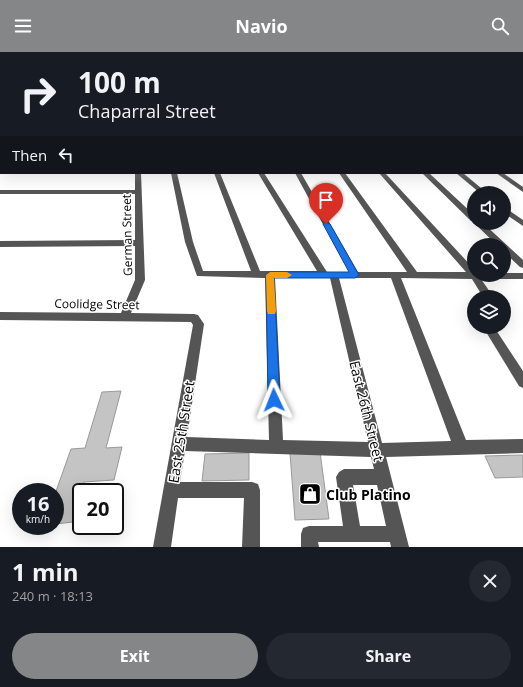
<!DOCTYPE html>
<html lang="en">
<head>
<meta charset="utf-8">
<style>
	body { margin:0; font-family:"Open Sans",sans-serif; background:#242831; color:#f1f3f6; height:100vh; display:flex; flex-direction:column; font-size:15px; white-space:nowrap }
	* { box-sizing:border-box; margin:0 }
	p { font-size:13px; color:#9ea1a6 }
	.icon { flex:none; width:22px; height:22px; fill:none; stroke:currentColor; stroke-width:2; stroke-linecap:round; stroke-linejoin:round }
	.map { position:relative; height:495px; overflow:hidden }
	.sheet { display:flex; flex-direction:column; background:#171b24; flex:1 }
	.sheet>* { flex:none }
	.top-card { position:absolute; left:0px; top:0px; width:523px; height:122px; box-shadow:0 4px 16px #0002; background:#171b24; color:#f1f3f6; overflow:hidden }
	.tools { position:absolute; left:467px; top:134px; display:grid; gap:8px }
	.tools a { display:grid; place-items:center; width:44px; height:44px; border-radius:50%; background:#171b24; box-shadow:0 4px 16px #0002; font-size:20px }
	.speed { position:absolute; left:12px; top:431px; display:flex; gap:8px; font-size:20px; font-weight:700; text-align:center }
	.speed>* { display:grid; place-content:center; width:52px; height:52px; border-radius:50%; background:#171b24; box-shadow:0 4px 16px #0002; line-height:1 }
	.speed small { font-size:10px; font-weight:400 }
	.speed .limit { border:2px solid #111; border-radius:6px; background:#fff; color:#111 }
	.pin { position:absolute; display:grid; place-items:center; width:34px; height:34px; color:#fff; margin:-41px -17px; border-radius:50% 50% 50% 0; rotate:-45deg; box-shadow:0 0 4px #0007 }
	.pin .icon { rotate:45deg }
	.me { position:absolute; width:44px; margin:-22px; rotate:358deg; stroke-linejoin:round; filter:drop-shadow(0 0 3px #0008) }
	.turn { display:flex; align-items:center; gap:14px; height:84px; padding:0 12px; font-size:18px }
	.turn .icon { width:52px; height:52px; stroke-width:2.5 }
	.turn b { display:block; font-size:28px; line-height:34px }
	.then { display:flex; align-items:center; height:38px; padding:0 12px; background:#0003; gap:8px; font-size:15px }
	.round { display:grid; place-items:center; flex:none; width:42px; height:42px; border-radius:21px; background:#242831 }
	.overview { display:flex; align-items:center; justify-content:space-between; height:68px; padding:0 12px }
	h1 { font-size:24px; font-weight:700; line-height:30px }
	.cta { display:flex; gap:8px; margin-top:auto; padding:8px 12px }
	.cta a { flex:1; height:46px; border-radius:24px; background:#858687; color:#fff; font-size:16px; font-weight:700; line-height:46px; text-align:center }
	.cta a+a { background:#242831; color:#f1f3f6 }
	header { display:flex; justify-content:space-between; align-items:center; height:52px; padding:0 12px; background:#858687; color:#fff; font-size:18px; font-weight:700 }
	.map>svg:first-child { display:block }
</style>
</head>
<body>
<header><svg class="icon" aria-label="menu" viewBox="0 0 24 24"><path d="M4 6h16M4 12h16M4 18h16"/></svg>Navio<svg class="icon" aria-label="search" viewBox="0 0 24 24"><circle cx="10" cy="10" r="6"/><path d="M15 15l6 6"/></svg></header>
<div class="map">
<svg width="523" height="495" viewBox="0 0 523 495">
	<rect width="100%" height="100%" fill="#fff"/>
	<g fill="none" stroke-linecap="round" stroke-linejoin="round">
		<rect fill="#a3a3a3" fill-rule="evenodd" x="522" y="100" width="1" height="4"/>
	</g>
	<g fill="#c4c4c4" stroke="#999">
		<path d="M121,339L106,396L122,395L114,428L84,430L73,470L55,472V442L71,397L85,396L102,340Z"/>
		<path d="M320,400L329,467L295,468L290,401Z"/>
		<path d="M249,401V428L202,429L205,402Z"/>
		<path d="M523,403V425L495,426L485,404Z"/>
	</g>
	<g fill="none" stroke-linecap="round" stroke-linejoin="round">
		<g fill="#555" fill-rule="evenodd">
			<rect x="522" y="66" width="1" height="2"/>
			<path d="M1,100V105L0,106V101Z"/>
			<rect x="522" y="113" width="1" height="5"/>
			<path d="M135,121H141L145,228L131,261L194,262L198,263L204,272L187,385L269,388L265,226L197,224L185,190L171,121H177L193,190L203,219H251L214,121H220L260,219H317L258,121H264L327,220H349L295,121H301L358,220H407L339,121H345L417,220H466L379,121H385L474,217V223H504V221H523V227H481L490,240L487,245H477L480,240L472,227L401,226L466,388L523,387V401L386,405L409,495H391L390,490H318L319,495H301V482L303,476L309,474H343L336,425L339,420L344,417H374L371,405L185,399L180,430H252L258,432L260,438V495H242L244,446H178L171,495H153L193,273L191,270L0,268V260L121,261L135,228V194L0,195V189L135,188V142H0V138H135ZM275,226H330L368,390L283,388ZM339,226H391L451,389L382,391ZM353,433H377L386,474H360Z"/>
			<path d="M422,121H429L474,163V169H471Z"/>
			<path d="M456,121H463L487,141H480Z"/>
			<path d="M496,121H503L523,135V140Z"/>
			<path d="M504,155L523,168V174L504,161Z"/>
			<path d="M474,171H483L523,208V216L520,215L504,200V193H497Z"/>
			<path d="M483,275H494L523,319V336L519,334Z"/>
		</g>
	</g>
	<linearGradient id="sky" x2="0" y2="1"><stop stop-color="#8cadcc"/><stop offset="0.47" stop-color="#fff"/><stop offset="1" stop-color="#fff" stop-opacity="0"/></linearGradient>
	<rect width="523" height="131" fill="url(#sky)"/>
	<path fill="#1a73e8" stroke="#114b97" d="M326,170L330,172L359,223L355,226H274L280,348L278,352L274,354L270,352L268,348L266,223L270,220H349L323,172Z"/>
	<path fill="#f59e0b" d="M270,220H287L292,223L287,226H274L276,259L275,262H268L267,259L266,223Z"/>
	<defs>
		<g id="shop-square" transform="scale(1.15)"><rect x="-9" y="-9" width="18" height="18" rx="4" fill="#000" stroke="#fff"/><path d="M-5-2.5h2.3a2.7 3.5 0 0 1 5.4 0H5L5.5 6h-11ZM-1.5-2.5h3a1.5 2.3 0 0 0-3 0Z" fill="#fff"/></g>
	</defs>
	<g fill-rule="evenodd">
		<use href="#shop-square" x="310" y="442"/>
	</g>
	<g text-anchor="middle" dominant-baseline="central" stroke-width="3" stroke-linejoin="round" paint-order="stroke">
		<g font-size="12" fill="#000" stroke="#fff">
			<text transform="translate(127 183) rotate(-91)">German Street</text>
			<text transform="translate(97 252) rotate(1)">Coolidge Street</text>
		</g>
		<g font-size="14" fill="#000" stroke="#fff">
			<text transform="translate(367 359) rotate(76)">East 26th Street</text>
			<text transform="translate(181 380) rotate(-81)">East 25th Street</text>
		</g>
		<g font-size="14" font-weight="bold" fill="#000" stroke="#fff" text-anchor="start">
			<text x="326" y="442">Club Platino</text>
		</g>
	</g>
</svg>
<div class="tools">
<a><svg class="icon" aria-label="sound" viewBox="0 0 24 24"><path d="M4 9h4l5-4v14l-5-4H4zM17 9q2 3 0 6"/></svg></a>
<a><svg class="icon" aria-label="search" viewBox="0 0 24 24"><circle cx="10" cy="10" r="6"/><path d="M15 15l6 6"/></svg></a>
<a><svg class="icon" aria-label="layers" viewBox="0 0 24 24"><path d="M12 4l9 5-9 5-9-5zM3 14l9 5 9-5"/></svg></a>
</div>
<div class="speed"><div>16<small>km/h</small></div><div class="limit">20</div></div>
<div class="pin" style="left:326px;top:172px;background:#d93025"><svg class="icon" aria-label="arrive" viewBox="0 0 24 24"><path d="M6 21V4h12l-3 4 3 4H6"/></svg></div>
<svg class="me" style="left:274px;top:348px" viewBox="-20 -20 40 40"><path d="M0-17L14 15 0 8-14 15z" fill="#1a73e8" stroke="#fff" stroke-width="4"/></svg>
<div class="top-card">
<div class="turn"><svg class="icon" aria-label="right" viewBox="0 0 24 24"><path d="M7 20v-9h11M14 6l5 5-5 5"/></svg><div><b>100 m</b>Chaparral Street</div></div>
<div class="then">Then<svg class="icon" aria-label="left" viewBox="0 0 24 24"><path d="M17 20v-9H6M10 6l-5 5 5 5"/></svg></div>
</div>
</div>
<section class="sheet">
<div class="overview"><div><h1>1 min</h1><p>240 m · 18:13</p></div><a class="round"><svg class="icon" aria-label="close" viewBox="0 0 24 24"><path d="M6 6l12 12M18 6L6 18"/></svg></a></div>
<div class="cta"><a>Exit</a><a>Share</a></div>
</section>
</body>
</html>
